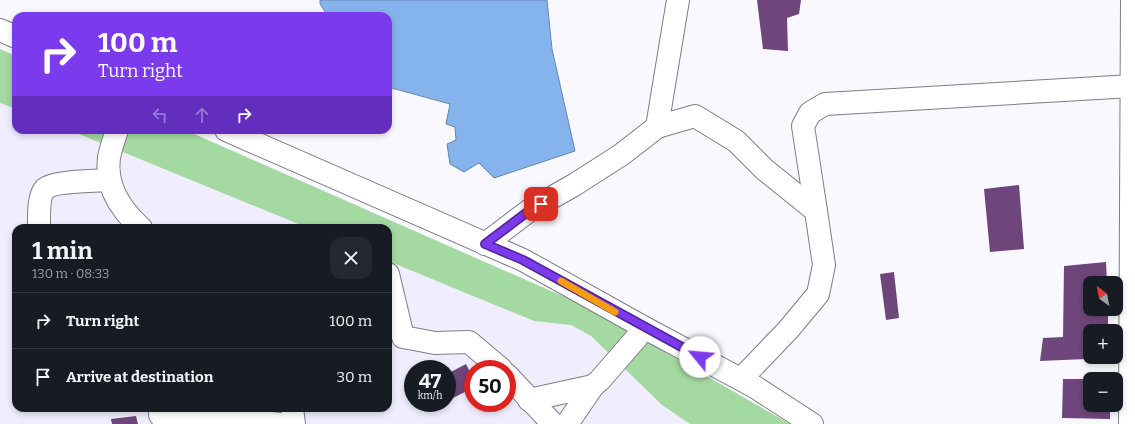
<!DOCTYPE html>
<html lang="en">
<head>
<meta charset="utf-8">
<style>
	body { margin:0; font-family:Bitter,serif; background:#242831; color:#f1f3f6; height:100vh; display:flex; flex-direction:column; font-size:15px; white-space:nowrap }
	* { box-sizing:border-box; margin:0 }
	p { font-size:13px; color:#9ea1a6 }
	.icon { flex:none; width:22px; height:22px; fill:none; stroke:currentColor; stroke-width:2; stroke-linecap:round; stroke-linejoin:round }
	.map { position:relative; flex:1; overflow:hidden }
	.sheet { position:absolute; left:12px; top:224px; width:380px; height:188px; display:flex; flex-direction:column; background:#171b24; border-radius:12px; box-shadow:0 2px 6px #0003 }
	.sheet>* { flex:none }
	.hud { position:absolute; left:12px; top:12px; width:380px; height:122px; border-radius:12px; box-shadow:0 2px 6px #0003; background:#7c3aed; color:#fff; overflow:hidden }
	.needle { width:26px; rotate:328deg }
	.fabs { position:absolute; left:1083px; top:276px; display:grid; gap:8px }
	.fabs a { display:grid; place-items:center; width:40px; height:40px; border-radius:8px; background:#171b24; box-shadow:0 2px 6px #0003; font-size:20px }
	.speed { position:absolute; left:404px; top:360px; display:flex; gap:8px; font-size:20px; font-weight:700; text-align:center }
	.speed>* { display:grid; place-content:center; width:52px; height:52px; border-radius:50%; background:#171b24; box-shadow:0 2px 6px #0003; line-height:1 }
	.speed small { font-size:10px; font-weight:400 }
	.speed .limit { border:6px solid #d22; background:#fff; color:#111 }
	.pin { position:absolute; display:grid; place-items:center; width:34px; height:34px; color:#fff; margin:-17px; border-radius:8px; box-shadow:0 2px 6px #0006 }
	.me { position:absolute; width:44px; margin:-22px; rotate:298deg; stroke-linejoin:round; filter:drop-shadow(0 0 3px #0008) }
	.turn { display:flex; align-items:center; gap:14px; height:84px; padding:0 20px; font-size:18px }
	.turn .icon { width:52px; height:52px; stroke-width:2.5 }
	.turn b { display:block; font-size:28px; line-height:34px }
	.lanes { display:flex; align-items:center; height:38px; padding:0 20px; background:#0003; justify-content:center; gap:20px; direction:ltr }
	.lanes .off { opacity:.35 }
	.round { display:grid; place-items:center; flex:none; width:42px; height:42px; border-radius:12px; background:#242831 }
	.summary { display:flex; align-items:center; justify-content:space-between; height:68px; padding:0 20px }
	h1 { font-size:24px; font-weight:700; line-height:30px }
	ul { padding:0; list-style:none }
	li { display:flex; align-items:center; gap:12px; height:56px; padding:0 20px; border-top:1px solid #363941 }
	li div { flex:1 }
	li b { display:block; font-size:15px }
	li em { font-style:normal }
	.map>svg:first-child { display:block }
</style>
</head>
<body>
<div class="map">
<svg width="1135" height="424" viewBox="0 0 1135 424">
	<rect width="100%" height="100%" fill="#f9f8fe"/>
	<path fill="#f0eefe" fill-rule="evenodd" d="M0,103L16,109V130H69L308,228H16V408H388V261L534,321L571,325L591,336L662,405L690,424H0ZM413,369H447V403H413ZM473,369H507V403H473Z"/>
	<g fill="#a4d9a2">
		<path d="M0,49L16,56V109L0,103Z"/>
		<path d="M69,130H185L585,306L790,424H690L662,405L591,336L571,325L534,321L388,261V228H308Z"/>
	</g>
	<path fill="#85b3eb" stroke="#6787af" d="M320,0H547L552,49L575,151L494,178L479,163L464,172L450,164L447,144L456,140L455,127L446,124L450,104L388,87V16H328L320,4Z"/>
	<g fill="#6f467b">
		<path d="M757,0H801L799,14L787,18L788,51L763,49Z"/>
		<path d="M1019,185L1024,249L990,252L984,189Z"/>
		<path d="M1106,262L1107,283H1090V309H1108V331H1090V357H1109V358L1040,361L1043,338L1063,337L1064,266Z"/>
		<path d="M894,272L899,318L886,320L880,274Z"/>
		<path d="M466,364L473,378V388L447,401V374Z"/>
		<path d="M1063,379H1090V405H1110V419L1062,418Z"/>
		<path d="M423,403H442L427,411Z"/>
		<path d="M136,416L138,424H112L111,419Z"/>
	</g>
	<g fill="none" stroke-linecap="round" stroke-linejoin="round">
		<g stroke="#7e7d85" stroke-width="24">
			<g id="minor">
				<path d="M657,127L678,0"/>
				<path d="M117,130C114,139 111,148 109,157C105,186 121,210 141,228"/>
				<path d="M816,211L803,126L810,113L825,104L1132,86"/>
				<path d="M39,228C39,218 38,196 45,189C53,181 97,181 109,180"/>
				<path d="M485,244L530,210L574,185L621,155L657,127L695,116L736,141L764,169L816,211L824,265L818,294L788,330L741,379"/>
				<path d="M388,274L403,337L435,343L469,342L501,369"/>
				<path d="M507,375L553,424"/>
				<path d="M529,400L593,386"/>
				<path d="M160,408V415L164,420L206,415L279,424"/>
				<path d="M292,408L294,424"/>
				<path d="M567,424L593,386L600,380L645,328"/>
				<path d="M1130,424L1132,0"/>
			</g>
		</g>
		<g stroke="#7e7d85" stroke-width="24">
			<g id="major">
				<path d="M0,30L16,37"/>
				<path d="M226,130L523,260L645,328L755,387L812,424"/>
			</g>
		</g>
		<use href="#minor" stroke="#fff" stroke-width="22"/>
		<use href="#major" stroke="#fff" stroke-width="22"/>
	</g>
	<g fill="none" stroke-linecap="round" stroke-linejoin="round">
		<g stroke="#51269a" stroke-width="10">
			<path id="route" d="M541,204L530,210L485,244L523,260L700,357"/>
		</g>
		<use href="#route" stroke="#7c3aed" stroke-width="7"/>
		<path stroke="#f59e0b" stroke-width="7" d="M561,281L615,312"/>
	</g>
</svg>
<div class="fabs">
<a><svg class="needle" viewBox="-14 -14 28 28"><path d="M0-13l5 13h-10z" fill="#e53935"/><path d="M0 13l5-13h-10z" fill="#9ea1a6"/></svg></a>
<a>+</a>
<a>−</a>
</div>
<div class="speed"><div>47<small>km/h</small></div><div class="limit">50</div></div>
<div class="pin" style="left:541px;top:204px;background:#d93025"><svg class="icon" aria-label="arrive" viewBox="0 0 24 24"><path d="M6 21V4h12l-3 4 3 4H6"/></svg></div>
<svg class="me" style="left:700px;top:357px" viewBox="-20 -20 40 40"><circle r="19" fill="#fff"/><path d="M0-13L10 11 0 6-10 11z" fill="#7c3aed"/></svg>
<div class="hud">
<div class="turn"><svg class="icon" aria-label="right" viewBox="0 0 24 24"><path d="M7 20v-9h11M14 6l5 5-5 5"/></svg><div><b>100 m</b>Turn right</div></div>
<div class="lanes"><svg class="icon off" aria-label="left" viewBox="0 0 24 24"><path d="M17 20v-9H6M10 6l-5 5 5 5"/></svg><svg class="icon off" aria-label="ahead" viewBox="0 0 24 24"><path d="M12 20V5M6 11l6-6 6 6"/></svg><svg class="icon" aria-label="right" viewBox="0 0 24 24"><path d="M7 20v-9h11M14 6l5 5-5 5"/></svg></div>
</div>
<section class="sheet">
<div class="summary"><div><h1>1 min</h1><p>130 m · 08:33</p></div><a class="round"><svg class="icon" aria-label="close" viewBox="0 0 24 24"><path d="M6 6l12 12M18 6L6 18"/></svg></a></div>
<ul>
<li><svg class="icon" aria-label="right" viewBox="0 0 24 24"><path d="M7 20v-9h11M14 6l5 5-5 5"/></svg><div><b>Turn right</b></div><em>100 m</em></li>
<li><svg class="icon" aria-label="arrive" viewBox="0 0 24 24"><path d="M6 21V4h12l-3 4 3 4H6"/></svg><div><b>Arrive at destination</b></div><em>30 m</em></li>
</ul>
</section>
</div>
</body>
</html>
